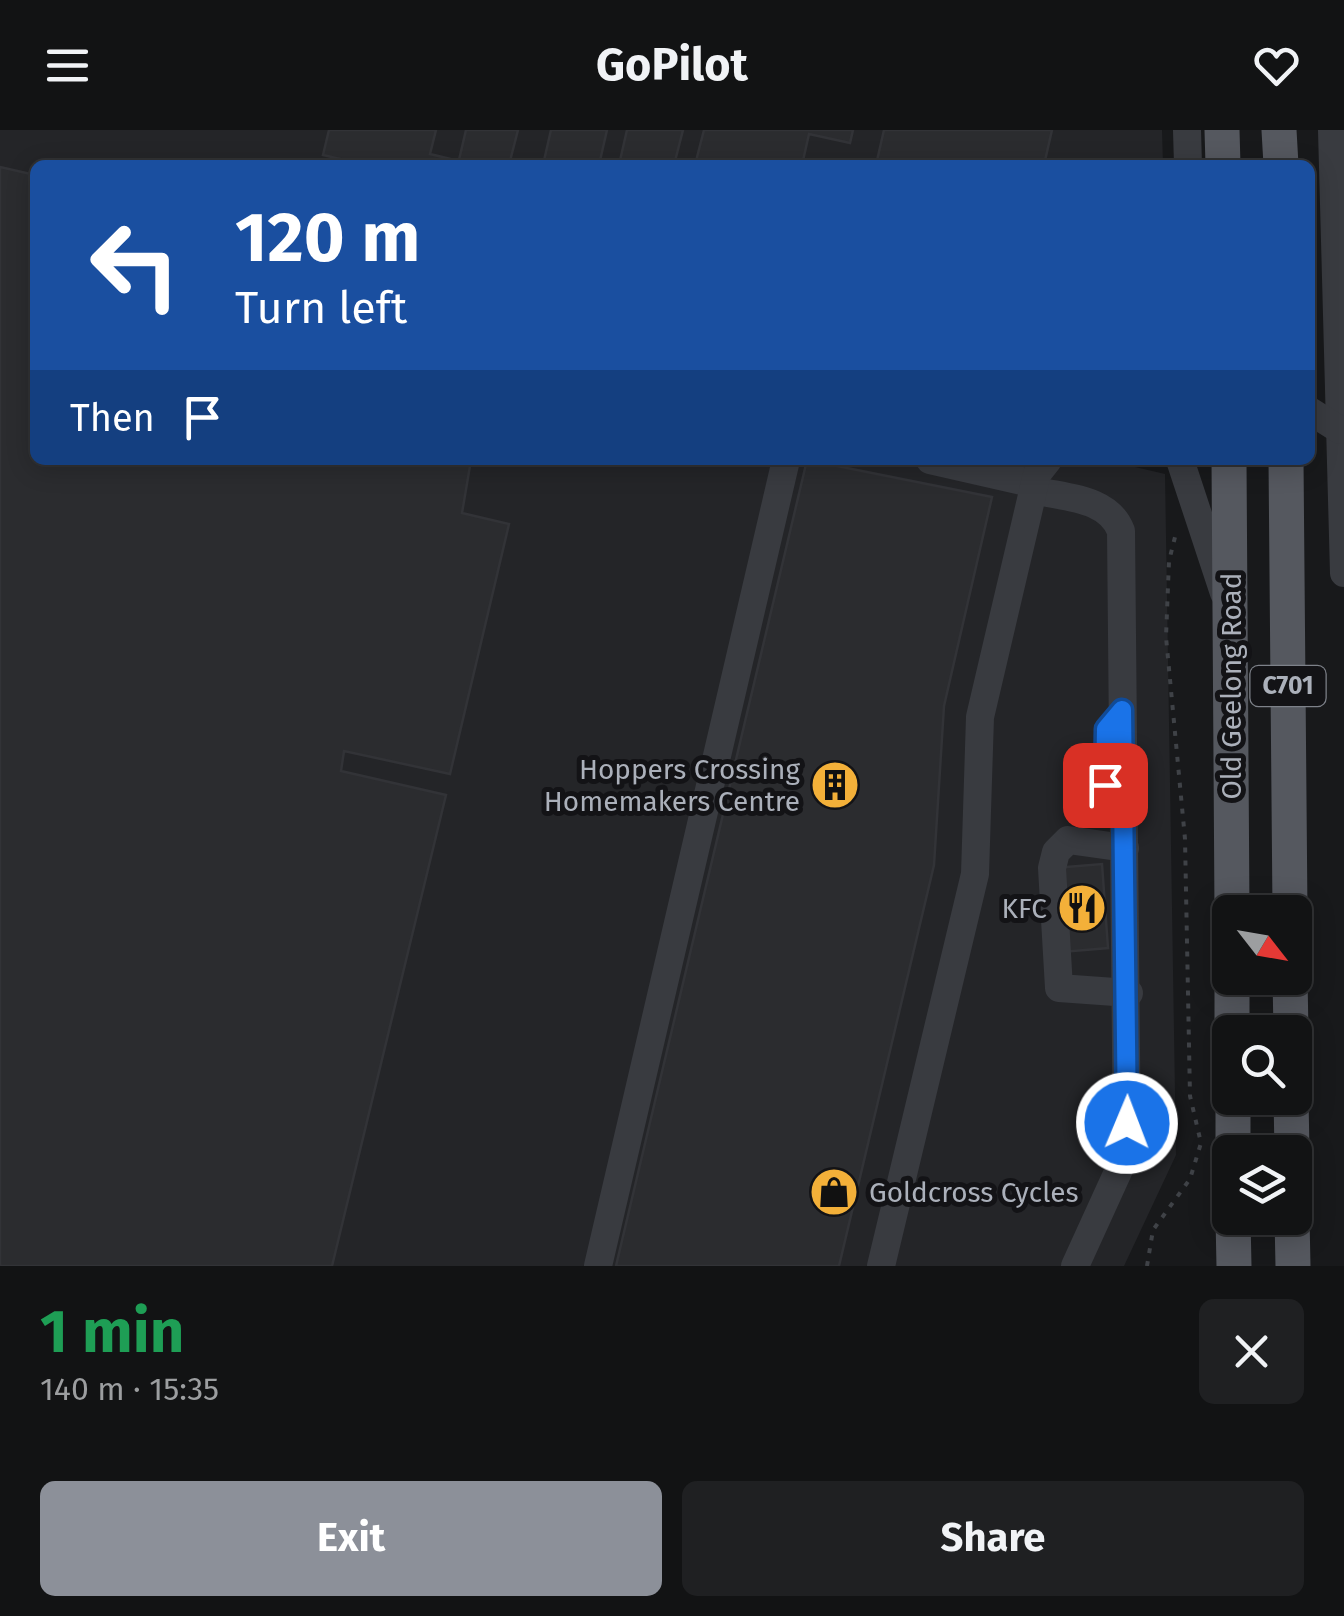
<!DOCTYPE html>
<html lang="en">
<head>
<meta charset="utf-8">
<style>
	body { margin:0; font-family:"Fira Sans",sans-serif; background:#1f2022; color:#f1f3f6; height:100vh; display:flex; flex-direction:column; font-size:38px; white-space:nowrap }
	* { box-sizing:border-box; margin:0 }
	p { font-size:32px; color:#9c9ea0 }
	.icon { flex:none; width:55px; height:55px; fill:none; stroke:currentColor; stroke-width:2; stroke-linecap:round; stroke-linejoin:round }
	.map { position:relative; height:1136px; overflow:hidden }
	.details { display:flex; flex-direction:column; background:#121314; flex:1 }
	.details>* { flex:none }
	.top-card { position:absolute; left:30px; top:30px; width:1285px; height:305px; border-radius:15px; box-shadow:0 5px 25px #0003,0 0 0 2px #313234; background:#1a4fa0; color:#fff; overflow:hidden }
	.needle { width:65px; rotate:121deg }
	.controls { position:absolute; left:1212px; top:765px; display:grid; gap:20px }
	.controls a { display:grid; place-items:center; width:100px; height:100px; border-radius:15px; background:#121314; box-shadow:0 5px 25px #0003,0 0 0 2px #313234; font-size:50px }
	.pin { position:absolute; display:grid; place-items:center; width:85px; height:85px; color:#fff; margin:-42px; border-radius:20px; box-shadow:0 5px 15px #0006 }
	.me { position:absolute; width:110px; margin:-55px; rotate:1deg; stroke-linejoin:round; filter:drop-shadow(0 0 8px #0008) }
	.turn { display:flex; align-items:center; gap:35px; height:210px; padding:0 40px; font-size:45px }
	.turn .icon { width:130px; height:130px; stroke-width:2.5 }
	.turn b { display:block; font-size:70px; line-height:85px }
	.then { display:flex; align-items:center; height:95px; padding:0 40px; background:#0003; gap:20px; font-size:38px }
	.round { display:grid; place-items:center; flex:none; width:105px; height:105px; border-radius:15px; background:#1f2022 }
	.head { display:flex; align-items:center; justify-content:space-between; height:170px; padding:0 40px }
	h1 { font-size:60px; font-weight:700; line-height:75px; color:#1e9e55 }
	.cta { display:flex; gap:20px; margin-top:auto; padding:20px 40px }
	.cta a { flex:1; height:115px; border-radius:15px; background:#8c9099; color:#fff; font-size:40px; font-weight:700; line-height:115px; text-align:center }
	.cta a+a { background:#1f2022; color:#f1f3f6 }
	header { display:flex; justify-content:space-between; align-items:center; height:130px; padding:0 40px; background:#121314; font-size:45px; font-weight:700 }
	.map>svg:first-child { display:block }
</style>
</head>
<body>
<header><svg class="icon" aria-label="menu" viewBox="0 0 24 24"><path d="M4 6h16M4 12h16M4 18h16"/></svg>GoPilot<svg class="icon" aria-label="heart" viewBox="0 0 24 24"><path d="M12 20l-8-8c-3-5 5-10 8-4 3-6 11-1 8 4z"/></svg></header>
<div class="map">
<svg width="1344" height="1136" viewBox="0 0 1344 1136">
	<rect width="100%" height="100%" fill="#18191b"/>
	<path fill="#242528" d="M0,0H1162L1163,35H35V330H1105L1165,344L1176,1025L1124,1136H0Z"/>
	<g fill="#2b2c2f" stroke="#323337" stroke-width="2.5">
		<path d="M329,0H436L430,24L463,32L366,35L323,25Z"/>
		<path d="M466,0H518L509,35L459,30Z"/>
		<path d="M551,0H607L599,35H543Z"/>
		<path d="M627,0H683L674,35H619Z"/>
		<path d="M704,0H853L850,13L809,4L802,35H695Z"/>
		<path d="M884,0H1052L1044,35H876Z"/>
		<path d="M0,37L35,45V330H471L462,383L509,394L450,644L344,621L341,641L446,665L332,1136H0Z"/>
		<path d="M807,330L992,367L944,576L934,735L839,1136H616Z"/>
		<path d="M1102,734L1108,818L1062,822L1055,738Z"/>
	</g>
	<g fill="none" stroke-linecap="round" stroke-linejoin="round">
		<path stroke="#3f4247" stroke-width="4" stroke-dasharray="5 8" stroke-linecap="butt" d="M1147,1136L1153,1100L1190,1049L1201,1013L1190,966L1185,709L1166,507L1169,431L1176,403"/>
		<g stroke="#393b40" stroke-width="28">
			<path d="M1187,0L1188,35"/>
			<path d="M1332,0L1344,443"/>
			<path d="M1310,281L1340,300"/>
			<path d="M930,330L1035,354"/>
			<path d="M1180,330L1224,463"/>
			<path d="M1033,360C1065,368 1108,367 1121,401L1127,1022L1075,1136"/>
			<path d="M1125,718L1068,710L1056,722L1052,738L1059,858L1129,863"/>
			<path d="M598,1136L786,330"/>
			<path d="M881,1136L975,744L980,587L1037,344L1048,330"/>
		</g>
		<g stroke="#55585f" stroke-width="35">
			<path d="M1222,0L1223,35"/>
			<path d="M1279,0L1281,35"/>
			<path d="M1229,330L1232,782"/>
			<path d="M1286,330L1290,782"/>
			<path d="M1232,848V902"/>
			<path d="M1290,848L1291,902"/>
			<path d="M1233,968V1022"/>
			<path d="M1291,968L1292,1022"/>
			<path d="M1233,1088L1234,1136"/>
			<path d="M1292,1088L1293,1136"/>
		</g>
	</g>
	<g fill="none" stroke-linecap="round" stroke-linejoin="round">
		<g stroke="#114b97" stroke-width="25">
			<path id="route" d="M1105,655L1106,599L1122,580L1127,993"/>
		</g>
		<use href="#route" stroke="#1a73e8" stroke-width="18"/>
	</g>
	<defs>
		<g id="building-disc" transform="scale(2.5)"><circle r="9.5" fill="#f3b039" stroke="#131316"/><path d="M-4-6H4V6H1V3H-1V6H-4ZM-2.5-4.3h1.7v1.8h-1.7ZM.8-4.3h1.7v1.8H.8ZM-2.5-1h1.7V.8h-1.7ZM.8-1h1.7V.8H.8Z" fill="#111"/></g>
		<g id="restaurant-disc" transform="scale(2.5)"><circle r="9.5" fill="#f3b039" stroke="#131316"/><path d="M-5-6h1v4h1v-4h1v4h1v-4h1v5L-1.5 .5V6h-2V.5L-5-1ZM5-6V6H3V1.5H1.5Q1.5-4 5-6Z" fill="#111"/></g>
		<g id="shop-disc" transform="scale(2.5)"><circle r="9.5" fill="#f3b039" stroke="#131316"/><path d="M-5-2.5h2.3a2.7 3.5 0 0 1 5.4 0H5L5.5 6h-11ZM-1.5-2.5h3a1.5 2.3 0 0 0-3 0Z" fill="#111"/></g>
	</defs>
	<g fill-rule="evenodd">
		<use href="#building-disc" x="835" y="655"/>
		<use href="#restaurant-disc" x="1082" y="778"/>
		<use href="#shop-disc" x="834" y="1062"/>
	</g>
	<g text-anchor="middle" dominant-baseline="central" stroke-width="10" stroke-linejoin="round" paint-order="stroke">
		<rect fill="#131316" stroke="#7d8189" stroke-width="2.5" x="1250.5" y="536" width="75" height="40" rx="8"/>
		<g font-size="25" font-weight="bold" fill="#abb0ba">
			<text x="1288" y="556">C701</text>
		</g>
		<g font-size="28" fill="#abb0ba" stroke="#131316">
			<text transform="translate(1231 556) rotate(-90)">Old Geelong Road</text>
		</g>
		<g font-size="28" fill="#abb0ba" stroke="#131316" text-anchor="end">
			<text x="800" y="639">Hoppers Crossing<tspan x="800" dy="32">Homemakers Centre</tspan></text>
			<text x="1047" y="778">KFC</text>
			<text x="869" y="1062" text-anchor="start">Goldcross Cycles</text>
		</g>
	</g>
</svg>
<div class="controls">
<a><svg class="needle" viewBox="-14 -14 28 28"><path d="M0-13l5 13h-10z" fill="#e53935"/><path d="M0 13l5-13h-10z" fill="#9c9ea0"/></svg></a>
<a><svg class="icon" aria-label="search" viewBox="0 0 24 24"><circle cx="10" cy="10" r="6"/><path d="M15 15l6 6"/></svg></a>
<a><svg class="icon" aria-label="layers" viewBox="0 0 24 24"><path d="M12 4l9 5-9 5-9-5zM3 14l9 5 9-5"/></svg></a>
</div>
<div class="pin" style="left:1105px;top:655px;background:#d93025"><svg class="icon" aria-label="arrive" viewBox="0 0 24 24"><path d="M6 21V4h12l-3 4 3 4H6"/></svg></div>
<svg class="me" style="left:1127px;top:993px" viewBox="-20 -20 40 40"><circle r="17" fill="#1a73e8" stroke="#fff" stroke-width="3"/><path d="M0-11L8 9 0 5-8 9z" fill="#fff"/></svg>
<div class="top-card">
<div class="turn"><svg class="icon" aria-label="left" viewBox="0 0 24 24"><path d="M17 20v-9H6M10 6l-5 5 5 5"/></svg><div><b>120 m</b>Turn left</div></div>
<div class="then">Then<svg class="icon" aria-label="arrive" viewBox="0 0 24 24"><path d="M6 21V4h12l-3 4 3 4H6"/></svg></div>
</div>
</div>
<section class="details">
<div class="head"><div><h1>1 min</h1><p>140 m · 15:35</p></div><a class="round"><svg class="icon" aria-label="close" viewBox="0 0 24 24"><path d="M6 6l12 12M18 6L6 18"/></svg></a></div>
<div class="cta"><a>Exit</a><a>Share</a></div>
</section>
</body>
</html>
